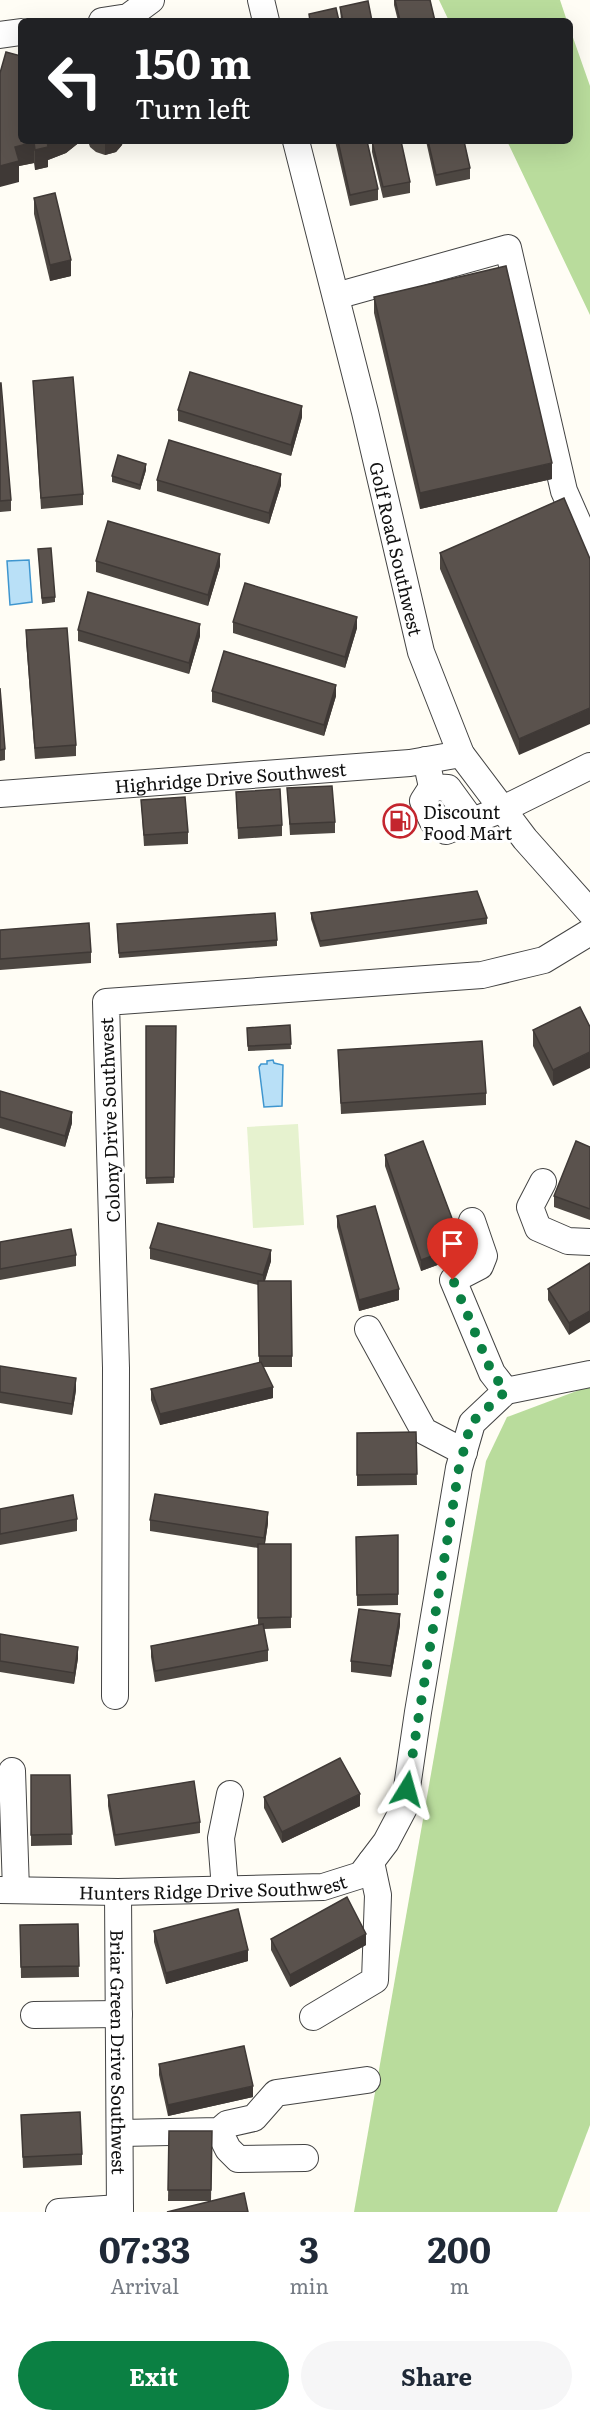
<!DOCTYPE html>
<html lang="en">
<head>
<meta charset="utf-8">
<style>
	body { margin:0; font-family:Literata,serif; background:#f6f6f7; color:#1f2937; height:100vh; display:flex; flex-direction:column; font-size:22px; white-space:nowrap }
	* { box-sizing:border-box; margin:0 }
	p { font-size:20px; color:#747a83 }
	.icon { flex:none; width:33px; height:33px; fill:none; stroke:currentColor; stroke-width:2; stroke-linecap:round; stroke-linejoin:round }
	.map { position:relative; height:2212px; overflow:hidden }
	.panel { display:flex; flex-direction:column; background:#fff; flex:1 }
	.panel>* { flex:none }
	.guide { position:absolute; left:18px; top:18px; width:555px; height:126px; border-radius:9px; box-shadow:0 6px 24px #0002; background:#202124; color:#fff; overflow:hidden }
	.pin { position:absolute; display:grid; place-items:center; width:51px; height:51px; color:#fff; margin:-62px -26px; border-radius:50% 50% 50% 0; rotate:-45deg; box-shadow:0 0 6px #0007 }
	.pin .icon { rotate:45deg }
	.me { position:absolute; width:66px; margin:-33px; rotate:8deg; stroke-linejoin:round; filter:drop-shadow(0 0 4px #0008) }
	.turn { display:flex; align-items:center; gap:21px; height:126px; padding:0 18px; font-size:27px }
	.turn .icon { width:78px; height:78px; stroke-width:2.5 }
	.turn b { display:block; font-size:42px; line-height:51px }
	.eta { display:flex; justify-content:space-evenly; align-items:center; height:102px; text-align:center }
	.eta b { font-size:36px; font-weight:700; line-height:42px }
	.button { display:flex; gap:12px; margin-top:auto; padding:12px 18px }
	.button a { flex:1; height:69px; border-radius:36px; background:#0b8043; color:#fff; font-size:24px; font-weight:700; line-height:69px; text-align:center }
	.button a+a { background:#f6f6f7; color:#1f2937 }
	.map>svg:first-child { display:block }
</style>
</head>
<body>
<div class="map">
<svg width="590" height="2212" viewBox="0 0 590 2212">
	<rect width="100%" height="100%" fill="#fffdf5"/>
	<g fill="#b9dc9c">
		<path d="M439,0H560L567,21H449Z"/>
		<path d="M570,29L590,86V315L507,141H570Z"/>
		<path d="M590,1386V2125L557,2212H354L486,1461L507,1417Z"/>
	</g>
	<path fill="#e6f2cf" d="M298,1124L304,1225L253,1228L247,1127Z"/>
	<g fill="#b9e0f7" stroke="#3f96cf" stroke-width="1.5">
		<path d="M29,560L32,602L10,605L7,561Z"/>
		<path d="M273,1060L274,1063L283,1065L282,1106L264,1107L259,1067L261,1064H267V1061Z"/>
	</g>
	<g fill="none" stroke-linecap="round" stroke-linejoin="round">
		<g stroke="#444" stroke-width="28">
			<g id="minor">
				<path d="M261,0L266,21"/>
				<path d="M102,21L128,17L151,0"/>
				<path d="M0,35L21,32"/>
				<path id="s1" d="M296,141L365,412L421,652L461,754L525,839L590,912"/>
				<path d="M336,296L508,248L564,491L590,550"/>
				<path d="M426,760L432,787L448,788L472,821L503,809L590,766"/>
				<path d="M432,787L423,801L433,822L446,831L472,821"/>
				<path id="s2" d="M0,794L410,763L461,754"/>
				<path d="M543,1182L530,1207L538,1228L568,1241L590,1242"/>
				<path d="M472,1221L484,1256L480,1266L453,1280L492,1373L506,1391"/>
				<path d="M368,1329L424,1431L464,1452"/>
				<path d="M115,1696L116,1368L106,1002L482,975L544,960L590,932"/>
				<path d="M12,1771L16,1890"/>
				<path d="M225,1889L221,1838L230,1794"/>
				<path id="s3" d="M0,1890L118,1892L323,1887L361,1875L386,1842L404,1808L418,1712L459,1468L472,1423L506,1391L590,1374"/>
				<path id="s4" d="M118,1892L120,2212"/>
				<path d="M34,2015L119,2014"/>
				<path d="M313,2017L375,1980L378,1895L371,1862"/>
				<path d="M219,2131L228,2149L238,2159L305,2158"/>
				<path d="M121,2133L219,2131L227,2124L254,2118L276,2093L367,2080"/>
				<path d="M59,2212L120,2208"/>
			</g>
		</g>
		<use href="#minor" stroke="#fff" stroke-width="26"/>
	</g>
	<g fill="#4d4742">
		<path d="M394,0H430L435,21H398L394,5Z"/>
		<path d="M340,7L372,21H341Z"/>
		<path d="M0,73L81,141L66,153L48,160V167L35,170L34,163L19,166V182Z"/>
		<path d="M88,141H123L122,145L116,152L105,155L96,152L90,147Z"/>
		<path d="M335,141H367L378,189V200L350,206Z"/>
		<path d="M372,141L410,182V193L383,198L372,152Z"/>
		<path d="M426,141H464L470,168V179L436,186Z"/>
		<path d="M34,198L71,276L50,281L34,214Z"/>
		<path d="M374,297L552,479L420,509L374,313Z"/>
		<path d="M33,381L83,494V505L41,509Z"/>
		<path d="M0,383L11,500V511L0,512Z"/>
		<path d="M178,410L302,417L291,456L178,421Z"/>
		<path d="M146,470L140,490L112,482V476Z"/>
		<path d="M157,480L281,485L269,524L157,491Z"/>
		<path d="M564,498L519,755L440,569V553Z"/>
		<path d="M38,549L55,597V602L42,604Z"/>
		<path d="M96,561L220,566L208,606L96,572Z"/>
		<path d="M233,622L357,628L345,668L233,633Z"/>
		<path d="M26,630L76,745V756L35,759L26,641Z"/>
		<path d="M78,630L200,636L189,674L78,641Z"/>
		<path d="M0,688L5,749V760L0,761Z"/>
		<path d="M212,691L336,696L324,736L212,702Z"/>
		<path d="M287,788L335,822V833L290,835Z"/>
		<path d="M236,792L282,825V836L238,839Z"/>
		<path d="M141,800L188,832V844L144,846Z"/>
		<path d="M311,913L487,918V924L320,947L311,919Z"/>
		<path d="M0,930L91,952V963L0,970Z"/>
		<path d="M117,930L277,940V946L119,958Z"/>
		<path d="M290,1025L291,1049L248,1051L247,1028Z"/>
		<path d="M146,1026H176L174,1183L146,1184Z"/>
		<path d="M590,1027L553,1086L533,1046V1030Z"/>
		<path d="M338,1050L486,1093V1105L341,1114Z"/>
		<path d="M0,1091L72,1123L65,1147L0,1128Z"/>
		<path d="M590,1147V1220L554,1207V1196Z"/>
		<path d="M385,1155L462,1256L421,1271L385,1166Z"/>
		<path d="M337,1216L399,1300L359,1311L337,1227Z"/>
		<path d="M0,1242L76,1255V1266L0,1280Z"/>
		<path d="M150,1248L271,1261L265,1281L292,1356V1367H263L273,1398L160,1425L151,1400V1389L259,1363L258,1285L150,1259Z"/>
		<path d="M590,1263L569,1335L548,1300V1289Z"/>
		<path d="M0,1366L76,1390L72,1415L0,1403Z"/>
		<path d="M416,1432L417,1485L357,1486V1433Z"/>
		<path d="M0,1509L77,1519V1531L0,1545Z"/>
		<path d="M150,1520L268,1523L265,1544H291V1628L264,1629L268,1650V1661L155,1682L151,1657V1646L258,1625V1548L150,1531Z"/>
		<path d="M398,1535V1605L357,1606L356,1537Z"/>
		<path d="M400,1625L391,1677L351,1672V1661Z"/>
		<path d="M0,1634L78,1658L74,1684L0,1672Z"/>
		<path d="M31,1775H70L72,1845L31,1846Z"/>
		<path d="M108,1795L200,1822V1833L115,1846L108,1806Z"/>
		<path d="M264,1797L360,1806L282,1843L264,1808Z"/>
		<path d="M78,1924L79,1977L21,1978L20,1925Z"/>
		<path d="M154,1931L248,1961L166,1984L154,1942Z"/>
		<path d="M271,1939L366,1945L290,1987L271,1950Z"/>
		<path d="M159,2064L253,2097L168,2116L159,2075Z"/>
		<path d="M21,2115L82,2154V2165L23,2168Z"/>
		<path d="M169,2131H212L211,2201H168Z"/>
	</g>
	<g fill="#3f3936">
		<path d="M46,141H81L66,153L48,160V167L35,170V150Z"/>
		<path d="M105,141H123L122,145L116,152L105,155Z"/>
		<path d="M34,142V163L19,166V182L0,187V166L15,147Z"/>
		<path d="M71,260V276L50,281V265Z"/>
		<path d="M302,406V417L291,456V445Z"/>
		<path d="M552,463V479L420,509V493Z"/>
		<path d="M146,464V470L140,490V485Z"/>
		<path d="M281,474V485L269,524V513Z"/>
		<path d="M220,554V566L208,606V595Z"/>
		<path d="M357,617V628L345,668V657Z"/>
		<path d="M200,624V636L189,674V663Z"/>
		<path d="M336,685V696L324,736V725Z"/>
		<path d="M590,708V724L519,755V739Z"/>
		<path d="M590,1052V1068L553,1086V1070Z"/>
		<path d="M72,1112V1123L65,1147V1136Z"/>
		<path d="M462,1245V1256L421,1271V1260Z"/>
		<path d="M271,1250V1261L263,1286V1275Z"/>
		<path d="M399,1289V1300L359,1311V1300Z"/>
		<path d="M590,1311V1322L569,1335V1323Z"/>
		<path d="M76,1378V1390L72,1415V1404Z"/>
		<path d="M273,1387V1398L160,1425V1414Z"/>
		<path d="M268,1512V1523L264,1549V1538Z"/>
		<path d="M400,1614V1625L391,1677V1666Z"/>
		<path d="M78,1647V1658L74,1684V1673Z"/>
		<path d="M360,1794V1806L282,1843V1832Z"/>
		<path d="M366,1934V1945L290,1987V1975Z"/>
		<path d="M248,1950V1961L166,1984V1973Z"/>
		<path d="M253,2086V2097L168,2116V2105Z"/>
	</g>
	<g fill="#5a524d" stroke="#3f3936" stroke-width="1.5">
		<path d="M395,0H430L435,21H400Z"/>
		<path d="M368,1L372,21H343L340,7Z"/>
		<path d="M336,8L339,21H310L309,14Z"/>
		<path d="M6,52L21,56V141H47L48,147L35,150L34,142L15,147L19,161L0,166V73Z"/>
		<path d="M338,141H367L378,189L350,195Z"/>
		<path d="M372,141H401L410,182L383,187Z"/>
		<path d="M428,141H464L470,168L436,175Z"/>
		<path d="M55,193L71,260L50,265L34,198Z"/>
		<path d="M506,266L552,463L420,493L374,297Z"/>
		<path d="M190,372L302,406L291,445L178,410Z"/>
		<path d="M73,377L83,494L41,498L33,381Z"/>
		<path d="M0,383H1L11,500L0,501Z"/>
		<path d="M169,440L281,474L269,513L157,480Z"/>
		<path d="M118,455L146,464L140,485L112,476Z"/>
		<path d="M564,498L590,559V708L519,739L440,553Z"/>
		<path d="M108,521L220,554L208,595L96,561Z"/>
		<path d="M51,548L55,597L42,598L38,549Z"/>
		<path d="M245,583L357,617L345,657L233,622Z"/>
		<path d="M88,592L200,624L189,663L78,630Z"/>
		<path d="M67,628L76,745L35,748L26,630Z"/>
		<path d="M224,651L336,685L324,725L212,691Z"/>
		<path d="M0,688L5,749L0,750Z"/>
		<path d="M332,786L335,822L290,824L287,788Z"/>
		<path d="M280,789L282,825L238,828L236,792Z"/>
		<path d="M185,797L188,832L144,835L141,800Z"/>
		<path d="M477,891L487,918L320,941L311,913Z"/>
		<path d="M275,913L277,940L119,953L117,924Z"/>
		<path d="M89,923L91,952L0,959V930Z"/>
		<path d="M580,1007L590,1027V1052L553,1070L533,1030Z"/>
		<path d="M290,1025L291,1044L248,1046L247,1028Z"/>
		<path d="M146,1026H176L174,1177L146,1178Z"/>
		<path d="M482,1041L486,1093L341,1103L338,1050Z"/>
		<path d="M0,1091L72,1112L65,1136L0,1117Z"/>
		<path d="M423,1141L462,1245L421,1260L385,1155Z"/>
		<path d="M576,1141L590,1147V1209L554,1196Z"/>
		<path d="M375,1206L399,1289L359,1300L337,1216Z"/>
		<path d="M158,1223L271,1250L263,1275L150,1248Z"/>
		<path d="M71,1229L76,1255L0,1269V1242Z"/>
		<path d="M590,1263V1311L569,1323L548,1289Z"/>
		<path d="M258,1281H291L292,1356H259Z"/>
		<path d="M261,1362L273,1387L160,1414L151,1389Z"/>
		<path d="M0,1366L76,1378L72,1404L0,1392Z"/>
		<path d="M416,1432L417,1474L357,1475V1433Z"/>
		<path d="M155,1494L268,1512L264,1538L150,1520Z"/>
		<path d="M73,1495L77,1519L0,1534V1509Z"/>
		<path d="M398,1535V1594L357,1595L356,1537Z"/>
		<path d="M258,1544H291V1617L258,1618Z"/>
		<path d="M359,1609L400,1614L391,1666L351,1661Z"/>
		<path d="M263,1624L268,1650L155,1671L151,1646Z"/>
		<path d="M0,1634L78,1647L74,1673L0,1661Z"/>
		<path d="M340,1758L360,1794L282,1832L264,1797Z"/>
		<path d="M31,1775H70L72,1834L31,1835Z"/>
		<path d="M194,1781L200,1822L115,1835L108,1795Z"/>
		<path d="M347,1897L366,1934L290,1975L271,1939Z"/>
		<path d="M238,1909L248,1950L166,1973L154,1931Z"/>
		<path d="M78,1924L79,1966L21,1967L20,1925Z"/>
		<path d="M244,2046L253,2086L168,2105L159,2064Z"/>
		<path d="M80,2112L82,2154L23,2157L21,2115Z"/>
		<path d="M169,2131H212L211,2190H168Z"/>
		<path d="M244,2193L248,2212H167Z"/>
	</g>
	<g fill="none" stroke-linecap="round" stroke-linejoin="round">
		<path stroke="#0b8043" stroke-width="10" stroke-dasharray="0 18" d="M407,1789L459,1468L471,1423L506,1391L492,1373L453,1280"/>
	</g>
	<defs>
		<g id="fuel-ring" transform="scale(1.725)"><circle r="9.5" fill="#fff" stroke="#c4262e" stroke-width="1.5"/><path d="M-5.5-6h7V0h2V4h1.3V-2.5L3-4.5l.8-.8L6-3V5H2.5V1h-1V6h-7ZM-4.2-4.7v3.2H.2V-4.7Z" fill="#c4262e"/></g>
	</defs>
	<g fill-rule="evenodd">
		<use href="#fuel-ring" x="400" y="821"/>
	</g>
	<g text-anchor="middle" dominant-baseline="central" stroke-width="6" stroke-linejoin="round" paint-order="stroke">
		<g font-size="18" fill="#111" stroke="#fff">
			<text stroke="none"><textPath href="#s1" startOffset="420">Golf Road Southwest</textPath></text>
			<text stroke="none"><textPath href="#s2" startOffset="231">Highridge Drive Southwest</textPath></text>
			<text transform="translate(109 1120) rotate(-92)">Colony Drive Southwest</text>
			<text stroke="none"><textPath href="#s3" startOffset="213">Hunters Ridge Drive Southwest</textPath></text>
			<text stroke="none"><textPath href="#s4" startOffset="160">Briar Green Drive Southwest</textPath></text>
		</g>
		<g font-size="18" fill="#111" stroke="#fff" text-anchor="start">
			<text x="423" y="811">Discount<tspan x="423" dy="21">Food Mart</tspan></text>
		</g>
	</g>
</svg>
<div class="pin" style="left:453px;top:1280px;background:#d93025"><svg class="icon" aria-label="arrive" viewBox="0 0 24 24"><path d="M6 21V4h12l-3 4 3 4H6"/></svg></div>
<svg class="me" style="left:407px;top:1789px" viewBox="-20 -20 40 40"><path d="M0-17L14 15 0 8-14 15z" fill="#0b8043" stroke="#fff" stroke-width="4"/></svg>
<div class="guide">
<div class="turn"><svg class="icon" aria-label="left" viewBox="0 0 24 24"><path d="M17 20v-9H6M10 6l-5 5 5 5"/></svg><div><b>150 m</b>Turn left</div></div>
</div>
</div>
<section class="panel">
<div class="eta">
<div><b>07:33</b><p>Arrival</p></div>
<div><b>3</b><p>min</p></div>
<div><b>200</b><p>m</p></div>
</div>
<div class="button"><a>Exit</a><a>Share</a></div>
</section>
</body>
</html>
